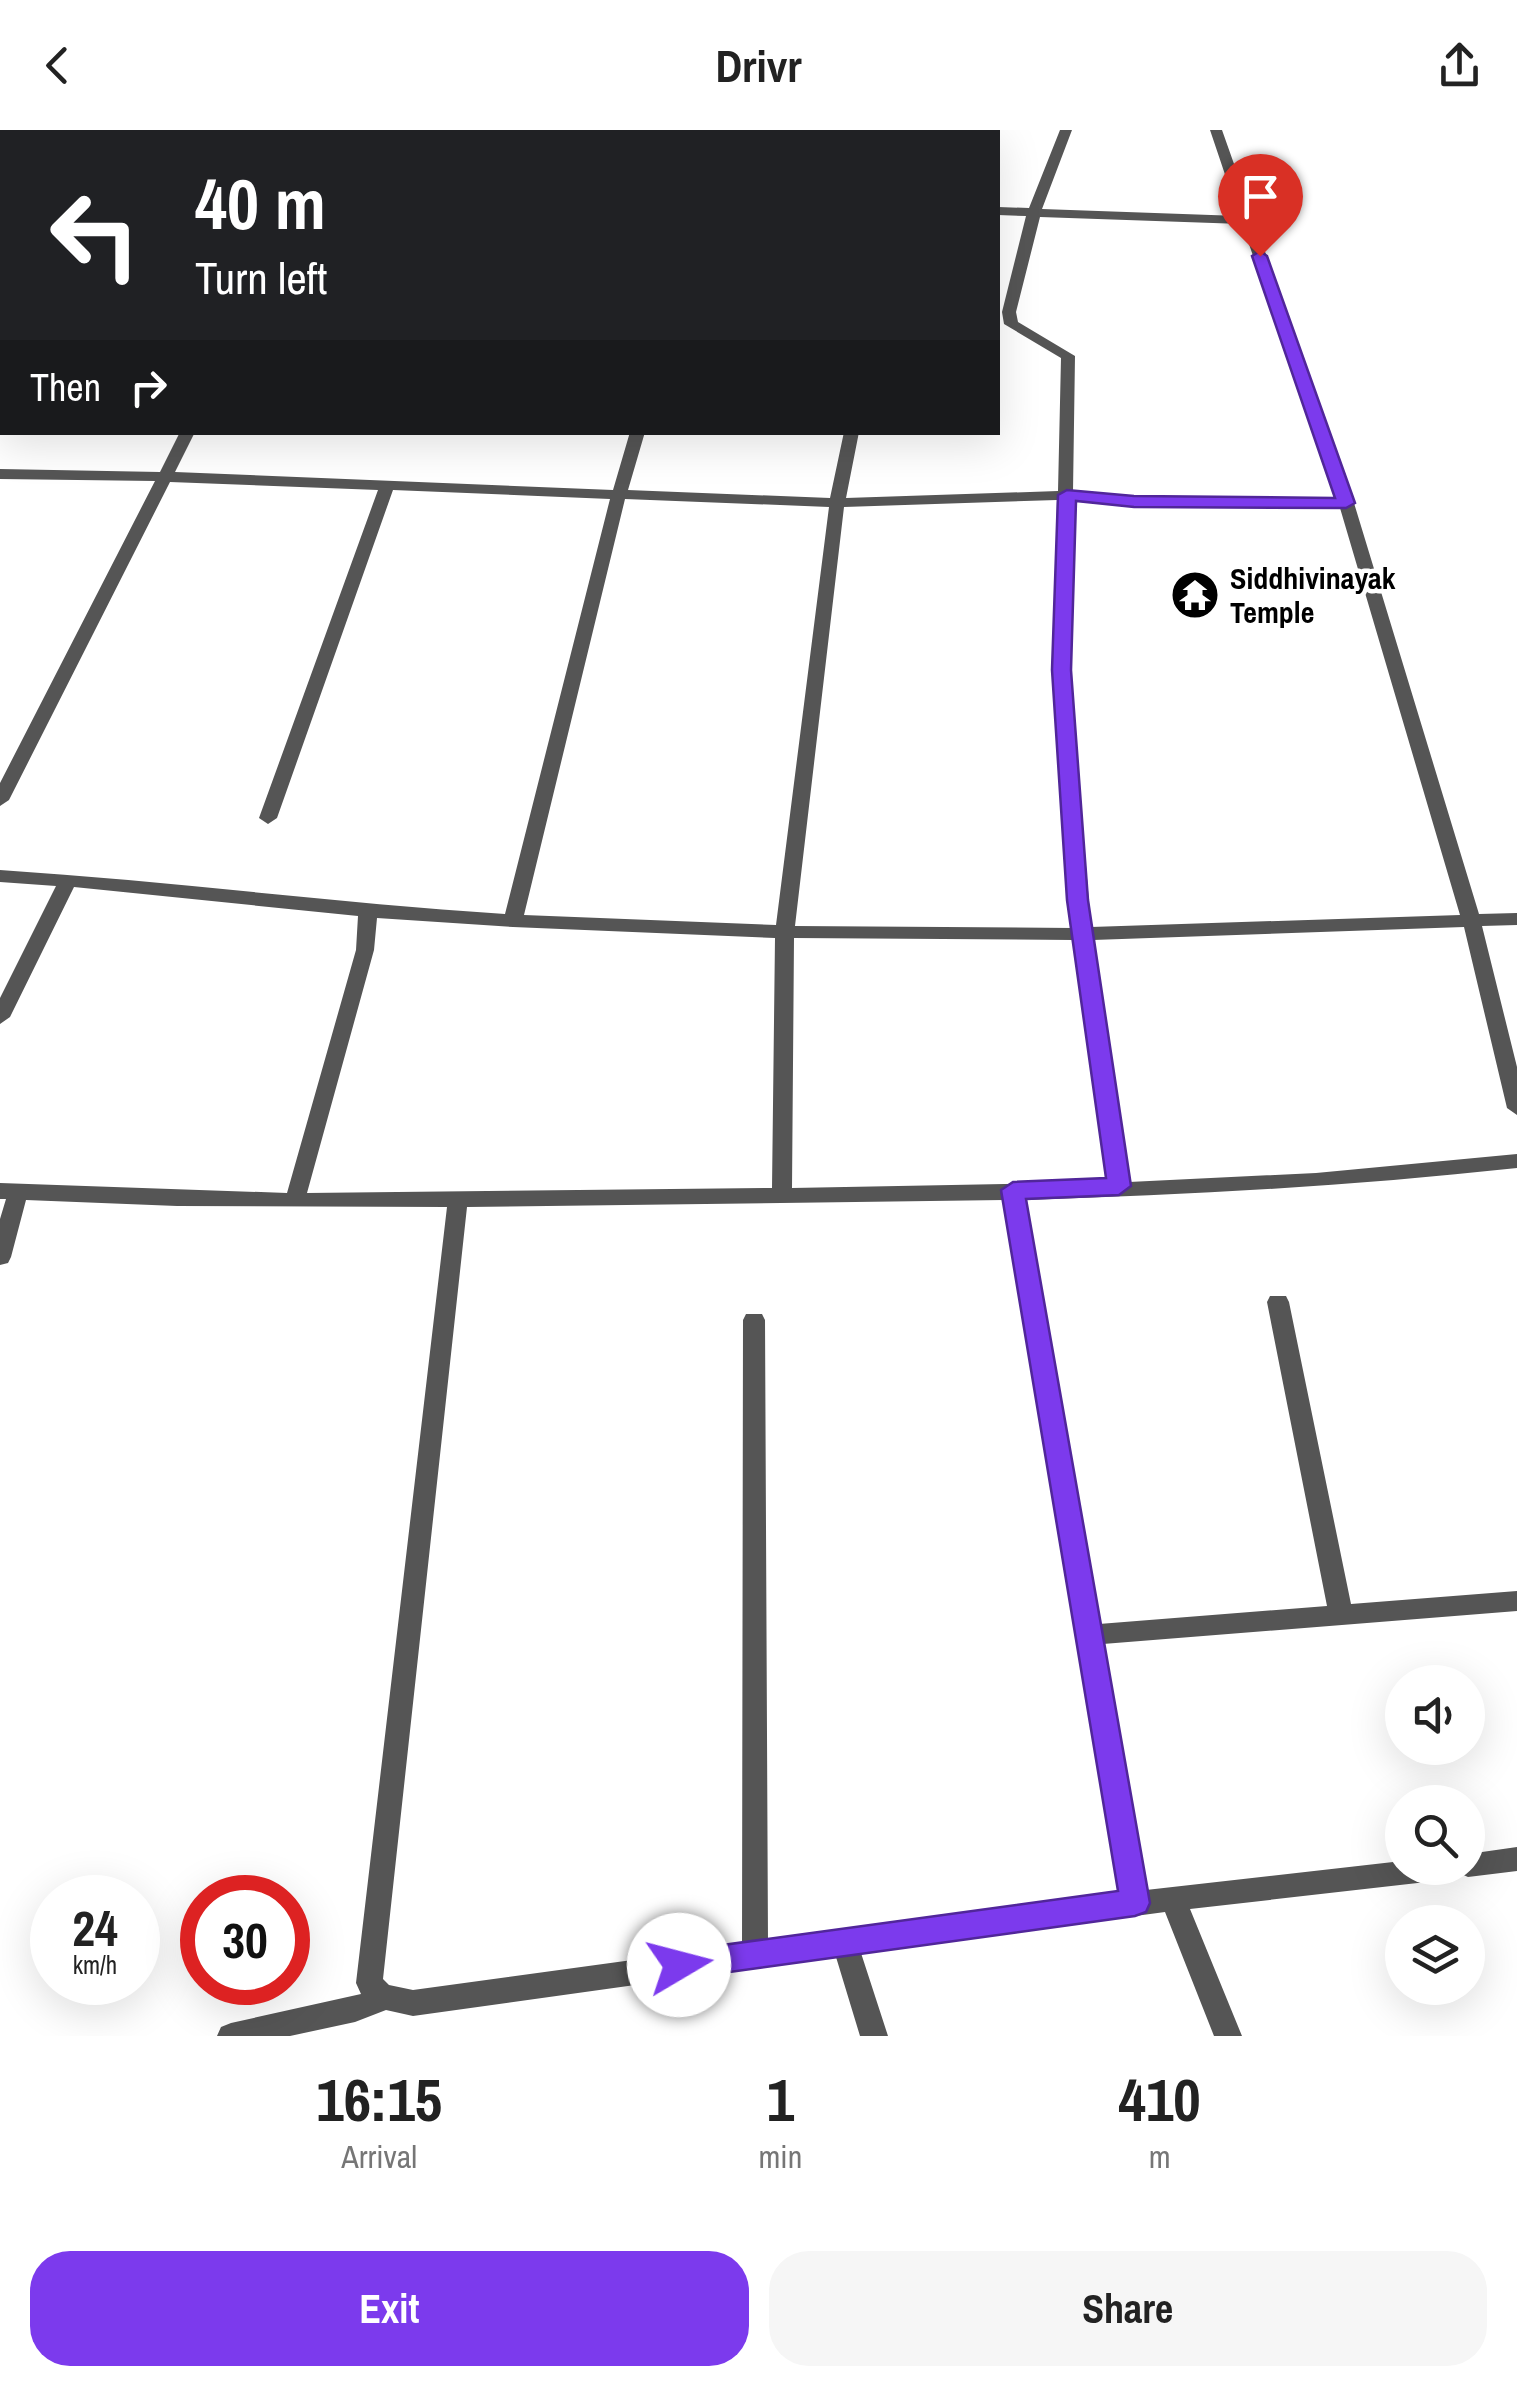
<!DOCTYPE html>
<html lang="en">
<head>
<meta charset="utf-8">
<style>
	body { margin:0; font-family:"Archivo Narrow",sans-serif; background:#f6f6f6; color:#222; height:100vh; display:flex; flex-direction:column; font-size:38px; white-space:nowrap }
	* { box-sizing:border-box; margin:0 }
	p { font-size:32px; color:#767676 }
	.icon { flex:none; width:55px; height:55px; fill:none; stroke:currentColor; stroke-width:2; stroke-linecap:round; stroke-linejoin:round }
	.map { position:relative; height:1906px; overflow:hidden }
	.sheet { display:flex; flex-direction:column; background:#fff; flex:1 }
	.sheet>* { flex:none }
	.hud { position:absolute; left:0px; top:0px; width:1000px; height:305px; box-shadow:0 10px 40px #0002; background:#202124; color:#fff; overflow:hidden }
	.tools { position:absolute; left:1385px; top:1535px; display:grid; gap:20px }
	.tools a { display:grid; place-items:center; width:100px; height:100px; border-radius:50%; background:#fff; box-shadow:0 10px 40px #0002; font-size:50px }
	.speed { position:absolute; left:30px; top:1745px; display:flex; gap:20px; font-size:50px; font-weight:700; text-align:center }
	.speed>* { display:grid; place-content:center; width:130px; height:130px; border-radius:50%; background:#fff; box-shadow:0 10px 40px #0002; line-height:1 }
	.speed small { font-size:25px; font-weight:400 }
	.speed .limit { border:15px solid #d22; background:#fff; color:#111 }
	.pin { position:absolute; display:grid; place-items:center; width:85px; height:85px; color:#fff; margin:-102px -42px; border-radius:50% 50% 50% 0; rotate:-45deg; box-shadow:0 0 10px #0007 }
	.pin .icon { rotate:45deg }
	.me { position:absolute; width:110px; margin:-55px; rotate:82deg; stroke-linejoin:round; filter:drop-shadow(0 0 8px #0008) }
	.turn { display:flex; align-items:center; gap:35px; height:210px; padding:0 30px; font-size:45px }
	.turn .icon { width:130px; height:130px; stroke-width:2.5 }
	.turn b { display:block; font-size:70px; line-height:85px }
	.then { display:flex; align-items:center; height:95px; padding:0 30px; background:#0003; gap:20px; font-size:38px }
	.eta { display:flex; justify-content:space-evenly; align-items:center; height:170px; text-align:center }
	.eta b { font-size:60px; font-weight:700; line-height:70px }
	.button { display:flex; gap:20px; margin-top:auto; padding:20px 30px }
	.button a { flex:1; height:115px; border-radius:40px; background:#7c3aed; color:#fff; font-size:40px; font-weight:700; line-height:115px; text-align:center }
	.button a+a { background:#f6f6f6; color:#222 }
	header { display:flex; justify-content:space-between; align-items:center; height:130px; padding:0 30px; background:#fff; font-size:45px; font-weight:700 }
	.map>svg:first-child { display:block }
</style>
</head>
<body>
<header><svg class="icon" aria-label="back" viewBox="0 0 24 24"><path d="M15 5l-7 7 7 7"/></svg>Drivr<svg class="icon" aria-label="share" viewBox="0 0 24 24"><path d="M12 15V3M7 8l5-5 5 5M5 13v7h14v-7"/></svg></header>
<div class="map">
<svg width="1517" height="1906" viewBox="0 0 1517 1906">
	<rect width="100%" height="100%" fill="#fff"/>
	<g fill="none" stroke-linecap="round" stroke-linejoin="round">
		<g fill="#555" fill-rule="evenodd">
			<path d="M1060,0H1072L1042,79L1239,86L1210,0H1222L1354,373L1479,784L1517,783V795L1482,796L1517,937V985L1507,978L1464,797L1093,810L1129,1052L1316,1043L1517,1024V1038C1353,1056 1190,1065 1025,1070L1099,1494L1327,1476L1267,1172L1270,1166H1286L1289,1172L1351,1474L1517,1461V1481L1103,1514L1146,1760L1402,1731V1738H1468V1724L1517,1717V1741L1468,1747L1459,1743L1457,1739L1453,1746L1444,1750L1190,1779L1242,1906H1214L1165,1782L861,1823L888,1906H860L836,1827L413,1886L386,1880L355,1892L290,1906H217L221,1897L231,1893L361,1864L356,1853L447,1077L177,1076L26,1070L11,1127L8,1133L0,1135V1089L6,1069H0V1053L287,1063L356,820L358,786L74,757L10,887L0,894V868L56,756L0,752V740C169,751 336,773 505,784L610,369L393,360L277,688L268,694L259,688L378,360L170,352L9,670L0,676V653L155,351L0,349V339L160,342L180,302H195L175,342L613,360L630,302H645L628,360L830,368L844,302H859L846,368L1058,361L1061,228L1004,194L1002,182L1026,86L998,85V77L1029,78ZM1040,87L1242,94L1337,368L1134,366L1073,361L1075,226L1018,192L1016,182ZM625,369L829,377L776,795L524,785ZM1057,370L1054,540L1073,798L795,796L844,377ZM1073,370L1134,376L1340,378L1460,785L1091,797L1070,540ZM377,788L513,797L775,808L772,1058L307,1063L374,820ZM794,808L1074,810L1108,1052L792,1058ZM1004,1070L1120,1763L768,1812L765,1190L762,1184H746L743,1190L742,1815L413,1860L389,1855L383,1849L467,1077Z"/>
			<rect x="0" y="54" width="2" height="8"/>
			<rect x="0" y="132" width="2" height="8"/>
			<rect x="0" y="212" width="2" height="8"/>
		</g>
	</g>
	<path fill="#7c3aed" stroke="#51269a" stroke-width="2.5" d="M1260,121L1267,126L1355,373L1346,378L1134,377L1076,371L1071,540L1088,770L1131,1056L1119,1065L1026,1069L1150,1773L1146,1782L1135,1786L679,1849L669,1845L664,1835L669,1825L679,1821L1118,1761L1001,1060L1013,1052L1106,1048L1067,770L1052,540L1058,365L1067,360L1134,366L1335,368L1252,126Z"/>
	<defs>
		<g id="temple-disc" transform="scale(2.5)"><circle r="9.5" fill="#000" stroke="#fff"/><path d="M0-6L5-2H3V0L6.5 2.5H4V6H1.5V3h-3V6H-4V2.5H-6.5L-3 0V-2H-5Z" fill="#fff"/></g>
	</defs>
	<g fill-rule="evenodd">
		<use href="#temple-disc" x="1195" y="465"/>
	</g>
	<g text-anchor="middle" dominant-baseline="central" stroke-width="9" stroke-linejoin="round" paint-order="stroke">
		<g font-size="30" font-weight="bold" fill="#000" stroke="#fff" text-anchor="start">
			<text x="1230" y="448">Siddhivinayak<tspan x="1230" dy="34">Temple</tspan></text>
		</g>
	</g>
</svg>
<div class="tools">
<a><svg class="icon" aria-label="sound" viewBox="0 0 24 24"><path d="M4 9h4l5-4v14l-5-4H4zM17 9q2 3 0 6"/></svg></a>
<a><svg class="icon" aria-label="search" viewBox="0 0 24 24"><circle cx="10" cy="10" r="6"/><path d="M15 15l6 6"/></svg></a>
<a><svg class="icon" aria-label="layers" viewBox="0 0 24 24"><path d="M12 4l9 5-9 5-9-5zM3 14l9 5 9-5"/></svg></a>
</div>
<div class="speed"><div>24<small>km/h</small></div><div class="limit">30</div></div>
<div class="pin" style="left:1260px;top:126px;background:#d93025"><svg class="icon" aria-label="arrive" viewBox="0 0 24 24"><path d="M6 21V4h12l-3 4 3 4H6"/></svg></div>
<svg class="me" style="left:679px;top:1835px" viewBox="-20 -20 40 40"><circle r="19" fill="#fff"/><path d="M0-13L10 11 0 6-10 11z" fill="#7c3aed"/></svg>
<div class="hud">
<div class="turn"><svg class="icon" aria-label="left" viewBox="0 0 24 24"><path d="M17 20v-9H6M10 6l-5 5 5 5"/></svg><div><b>40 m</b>Turn left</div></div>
<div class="then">Then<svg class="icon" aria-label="right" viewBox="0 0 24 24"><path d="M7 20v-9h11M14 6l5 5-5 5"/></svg></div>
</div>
</div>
<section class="sheet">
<div class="eta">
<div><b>16:15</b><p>Arrival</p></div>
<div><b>1</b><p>min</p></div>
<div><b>410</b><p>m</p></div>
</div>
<div class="button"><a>Exit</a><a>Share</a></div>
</section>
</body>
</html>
